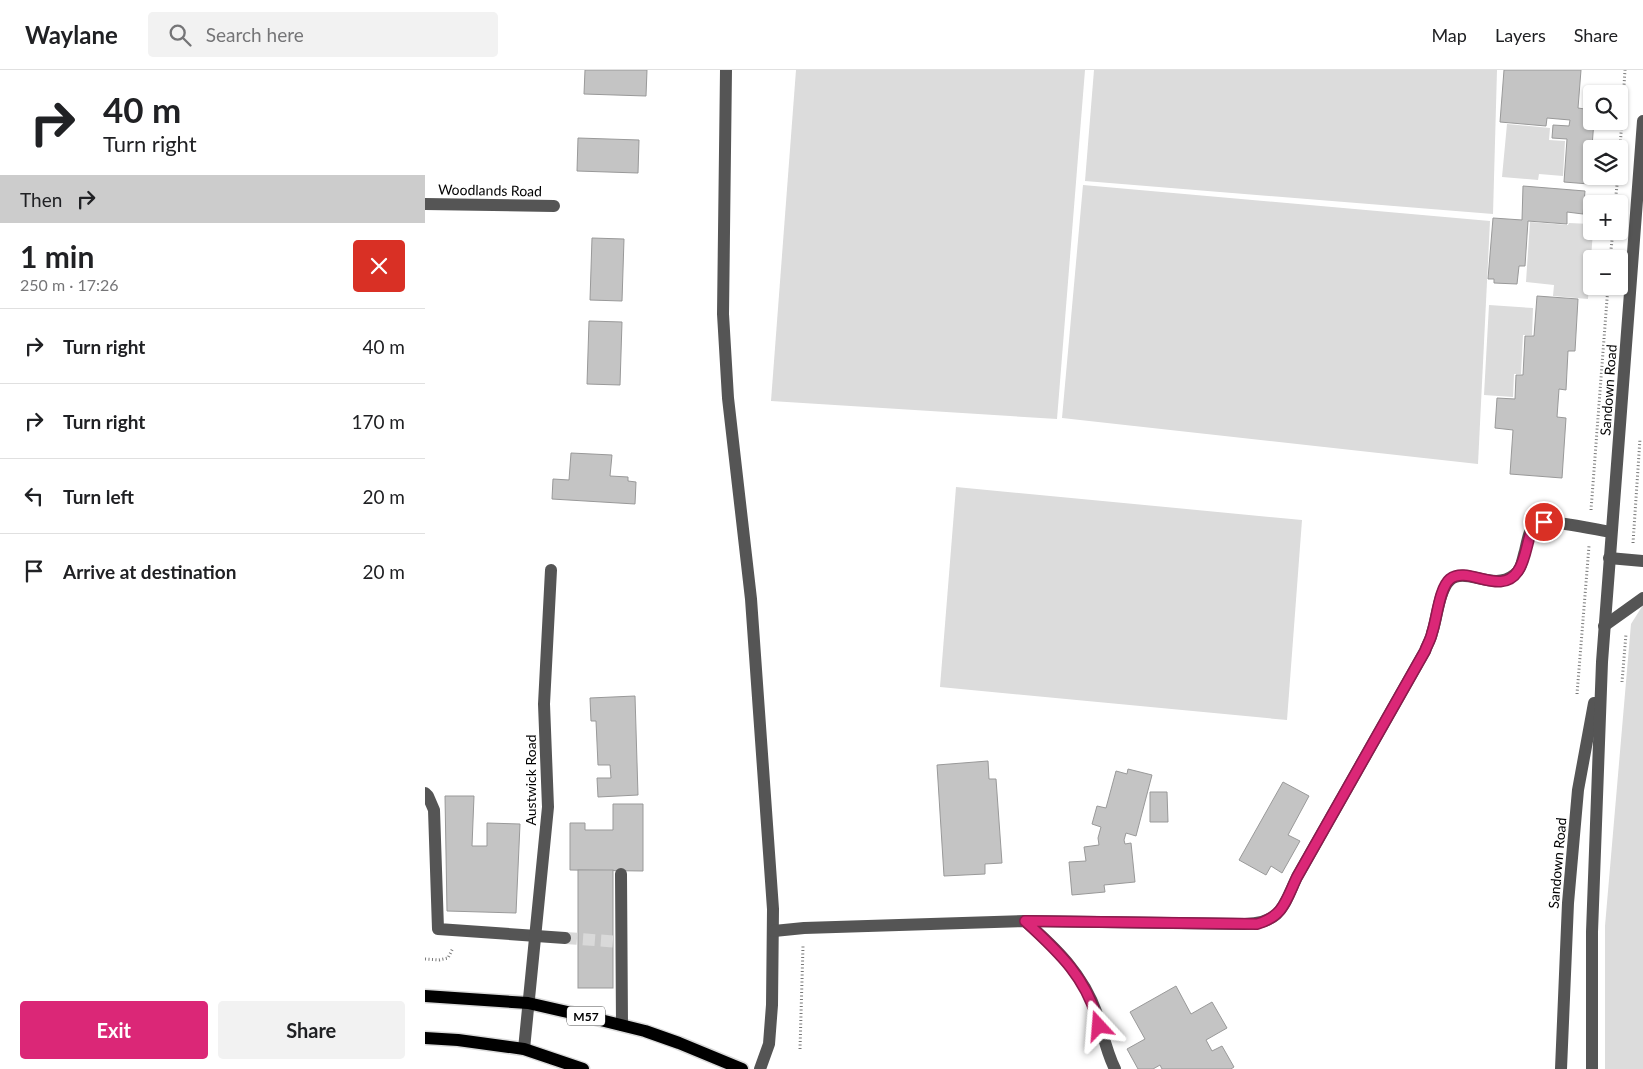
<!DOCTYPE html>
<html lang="en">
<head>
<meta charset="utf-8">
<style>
	body { margin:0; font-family:Lato,sans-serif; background:#f2f2f2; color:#202124; height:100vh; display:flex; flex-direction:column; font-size:19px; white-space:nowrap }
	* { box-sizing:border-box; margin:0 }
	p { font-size:16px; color:#757577 }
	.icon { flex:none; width:28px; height:28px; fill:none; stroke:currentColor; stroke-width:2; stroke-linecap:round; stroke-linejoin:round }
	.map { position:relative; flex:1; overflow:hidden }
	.details { display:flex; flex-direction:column; background:#fff; width:425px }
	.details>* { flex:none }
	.guide { background:#fff; color:#202124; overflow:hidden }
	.tools { position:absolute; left:1158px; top:15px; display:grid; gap:10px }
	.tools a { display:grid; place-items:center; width:45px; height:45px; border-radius:5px; background:#fff; box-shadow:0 1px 4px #0004; font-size:25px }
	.pin { position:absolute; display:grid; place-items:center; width:42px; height:42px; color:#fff; margin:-21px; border:2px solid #fff; border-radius:50%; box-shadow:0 1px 5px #0007 }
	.me { position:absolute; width:55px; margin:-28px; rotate:341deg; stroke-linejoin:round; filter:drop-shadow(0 0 4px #0008) }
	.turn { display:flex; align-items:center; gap:18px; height:105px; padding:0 20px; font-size:22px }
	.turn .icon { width:65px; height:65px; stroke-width:2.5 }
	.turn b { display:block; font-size:35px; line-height:42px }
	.then { display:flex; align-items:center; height:48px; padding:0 20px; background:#0003; gap:10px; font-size:19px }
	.round { display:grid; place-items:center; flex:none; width:52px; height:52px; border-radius:5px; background:#f2f2f2 }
	.headline { display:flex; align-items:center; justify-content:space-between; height:85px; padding:0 20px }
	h1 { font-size:30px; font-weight:700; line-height:38px }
	.button { display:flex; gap:10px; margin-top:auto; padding:10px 20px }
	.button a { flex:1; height:58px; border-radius:5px; background:#db2777; color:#fff; font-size:20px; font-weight:700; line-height:58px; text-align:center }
	.button a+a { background:#f2f2f2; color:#202124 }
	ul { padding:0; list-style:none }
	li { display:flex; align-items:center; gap:15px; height:75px; padding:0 20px; border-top:1px solid #e0e0e0 }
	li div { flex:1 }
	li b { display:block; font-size:19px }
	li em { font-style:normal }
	header { display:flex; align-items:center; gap:30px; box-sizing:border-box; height:70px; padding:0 25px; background:#fff; border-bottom:1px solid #e0e0e0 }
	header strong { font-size:24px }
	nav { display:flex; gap:28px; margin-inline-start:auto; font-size:18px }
	.search { width:350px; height:45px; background:#f2f2f2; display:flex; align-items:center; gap:12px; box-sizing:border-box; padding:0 18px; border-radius:5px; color:#757577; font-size:19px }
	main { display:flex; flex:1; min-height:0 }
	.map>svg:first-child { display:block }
</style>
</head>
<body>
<header>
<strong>Waylane</strong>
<div class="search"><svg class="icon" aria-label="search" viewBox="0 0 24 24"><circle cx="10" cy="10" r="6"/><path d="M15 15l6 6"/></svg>Search here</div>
<nav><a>Map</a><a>Layers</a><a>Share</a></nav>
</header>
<main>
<section class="details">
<div class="guide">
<div class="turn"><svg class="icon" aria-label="right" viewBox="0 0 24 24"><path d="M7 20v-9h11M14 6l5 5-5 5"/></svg><div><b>40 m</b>Turn right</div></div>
<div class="then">Then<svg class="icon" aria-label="right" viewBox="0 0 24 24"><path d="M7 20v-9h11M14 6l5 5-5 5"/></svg></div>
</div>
<div class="headline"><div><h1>1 min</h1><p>250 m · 17:26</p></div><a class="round" style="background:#d93025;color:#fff"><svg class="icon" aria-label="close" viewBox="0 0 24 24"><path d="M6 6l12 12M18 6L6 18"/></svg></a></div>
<ul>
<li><svg class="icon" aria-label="right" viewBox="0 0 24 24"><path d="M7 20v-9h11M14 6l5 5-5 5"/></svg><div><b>Turn right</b></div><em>40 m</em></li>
<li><svg class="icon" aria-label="right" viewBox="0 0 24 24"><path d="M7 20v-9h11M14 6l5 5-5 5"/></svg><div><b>Turn right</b></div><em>170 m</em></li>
<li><svg class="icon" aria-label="left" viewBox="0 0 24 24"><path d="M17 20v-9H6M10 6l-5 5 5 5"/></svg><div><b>Turn left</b></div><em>20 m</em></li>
<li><svg class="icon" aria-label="arrive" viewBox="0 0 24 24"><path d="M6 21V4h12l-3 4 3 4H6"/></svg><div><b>Arrive at destination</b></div><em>20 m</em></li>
</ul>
<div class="button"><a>Exit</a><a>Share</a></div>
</section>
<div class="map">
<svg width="1218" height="999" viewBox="0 0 1218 999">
	<rect width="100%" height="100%" fill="#fff"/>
	<g fill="#dcdcdc">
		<path d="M371,0H660L632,349L346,331Z"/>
		<path d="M669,0H1072L1068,144L660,111Z"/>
		<path d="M1082,54L1125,58L1124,70L1140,71L1138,106L1114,104L1113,110L1077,107Z"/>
		<path d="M658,115L1065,151L1053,394L637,348Z"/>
		<path d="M1105,152L1143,155L1144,153L1166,154V161H1168L1163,229L1128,226L1129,215L1101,212Z"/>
		<path d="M1064,235L1108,238L1107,265H1098L1096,304H1089L1088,327L1059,325Z"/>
		<path d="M531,417L877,450L862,650L515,617Z"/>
		<path d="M1218,535V999H1180V856L1206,554Z"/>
	</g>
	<g fill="#c4c4c4" stroke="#999">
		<path d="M160,0H222L221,26L159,24Z"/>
		<path d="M1079,0H1156L1153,38L1166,40V51H1169L1164,114L1139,112L1142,69L1127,68L1128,55L1144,56L1145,50L1122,48L1121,56L1075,52Z"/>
		<path d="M153,68L214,70L213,103L152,101Z"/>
		<path d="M1098,116L1160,121L1158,144L1142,142V154L1103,151L1100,196H1094L1092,214L1069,213V209H1063L1068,148L1097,150Z"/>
		<path d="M167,168L199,169L197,231L165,230Z"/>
		<path d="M1112,226L1153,229L1150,281H1143L1141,320L1134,319L1132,347L1141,348L1137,408L1085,404L1088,360L1070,358L1072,328L1090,329L1091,305H1098L1100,266H1109Z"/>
		<path d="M164,251L197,252L195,315L162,314Z"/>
		<path d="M146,383L187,385L185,406L203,407V411L211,412L210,434L127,429L128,409L144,410Z"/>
		<path d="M210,626L213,725L173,727L172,708H186L185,695H173L171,651H166L165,628Z"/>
		<path d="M563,691L564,709H571L577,793L560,794V804L519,806L512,695Z"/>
		<path d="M703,699L727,705L711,766L701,763L699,770L700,774L706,773L710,812L679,815L680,822L647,825L644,792L661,791L659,777L674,775L673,768L676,757L667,754L672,736L681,738L691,701L702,704Z"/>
		<path d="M858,712L884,726L863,765L875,771L857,803L846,796L841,805L814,790Z"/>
		<path d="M725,722H742L743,752H725Z"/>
		<path d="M20,726H49L47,776H62V753L95,754L91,843L22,841Z"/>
		<path d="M188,734H218V801L145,800V753H160V760H188Z"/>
		<rect x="153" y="800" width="35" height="118"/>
		<path d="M751,916L766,944L787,932L802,958L781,970L787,981L797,976L809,997L806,999H737L735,995L728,999H713L702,979L720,969L705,942Z"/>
	</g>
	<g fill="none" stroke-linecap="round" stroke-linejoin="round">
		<path stroke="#d9d9d9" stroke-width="12" stroke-dasharray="12 6" stroke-linecap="butt" d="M140,868L196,872"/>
		<g stroke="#dbdbdb" stroke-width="15">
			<g id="major">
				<path d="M0,926L103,933L147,943L220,961L254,973L317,999"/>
				<path d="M0,968L33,970L99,979L158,999"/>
			</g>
		</g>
		<g stroke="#777" stroke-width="3" stroke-dasharray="1 2.5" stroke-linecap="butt">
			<path d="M1194,95L1200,0"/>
			<path d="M1190,134L1193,106"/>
			<path d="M1185,189L1188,161"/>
			<path d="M1166,440L1183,216"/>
			<path d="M1208,473L1215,369"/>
			<path d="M1197,612L1201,564"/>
			<path d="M1152,624L1164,476"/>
			<path d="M0,889L14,890L23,888L28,878"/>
			<path d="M375,979L378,876"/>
		</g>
		<g stroke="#555" stroke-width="12">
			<path d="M301,0L298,244L303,328L326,529L348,839L347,935L344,974L335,999"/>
			<path d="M0,134L129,136"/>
			<path d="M1184,488L1218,491"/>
			<path d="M1179,556L1218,528"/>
			<path d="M0,723L3,726L9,740L13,859L140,868"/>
			<path d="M196,804L197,955"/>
			<path d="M600,851C631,878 658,904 672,944C678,963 681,981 690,999"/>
			<path d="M349,861L379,858L600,851L820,854C857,853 858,836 872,807L1000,581C1002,575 1006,569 1007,563C1012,549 1014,520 1025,510C1040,496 1068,522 1089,505C1097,499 1097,490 1100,481C1102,473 1104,458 1111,454C1122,448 1172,460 1186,462"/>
			<path d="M99,979L123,737L119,634L126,500"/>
			<path d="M1136,999L1143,833L1153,720L1169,633"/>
			<path d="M1167,999V862L1177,592L1218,51"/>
		</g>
		<use href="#major" stroke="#000" stroke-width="12"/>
	</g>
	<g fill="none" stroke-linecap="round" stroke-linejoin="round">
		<g stroke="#8e194d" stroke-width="12">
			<path id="route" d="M674,956C663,909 634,882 600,851L832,854C859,846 861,830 872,807L1000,581C1002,575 1006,569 1007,563C1012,549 1014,518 1025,509C1043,495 1076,527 1093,501C1101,490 1102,470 1108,457L1112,453L1119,452"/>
		</g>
		<use href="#route" stroke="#db2777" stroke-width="9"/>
	</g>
	<g text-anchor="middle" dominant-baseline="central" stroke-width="4" stroke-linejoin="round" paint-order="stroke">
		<rect fill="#fff" stroke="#4c4c4c" stroke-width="1" x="142" y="936.5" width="38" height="19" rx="4"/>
		<g font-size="12" font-weight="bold" fill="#000">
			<text x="161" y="946">M57</text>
		</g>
		<g font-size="14" fill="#000" stroke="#fff">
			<text transform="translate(65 120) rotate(1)">Woodlands Road</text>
			<text transform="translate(1183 320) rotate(-86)">Sandown Road</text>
			<text transform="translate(105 710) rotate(-90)">Austwick Road</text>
			<text transform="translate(1132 793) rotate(-85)">Sandown Road</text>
		</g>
	</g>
</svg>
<div class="tools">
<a><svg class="icon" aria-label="search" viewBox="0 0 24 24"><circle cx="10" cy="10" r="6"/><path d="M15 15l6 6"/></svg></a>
<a><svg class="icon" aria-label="layers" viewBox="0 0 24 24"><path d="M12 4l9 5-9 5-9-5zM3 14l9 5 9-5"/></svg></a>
<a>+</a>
<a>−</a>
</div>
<div class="pin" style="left:1119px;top:452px;background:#d93025"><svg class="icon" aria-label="arrive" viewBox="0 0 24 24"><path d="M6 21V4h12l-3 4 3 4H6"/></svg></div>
<svg class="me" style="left:674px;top:956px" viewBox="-20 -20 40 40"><path d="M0-17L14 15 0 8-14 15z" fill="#db2777" stroke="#fff" stroke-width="4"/></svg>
</div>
</main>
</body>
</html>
